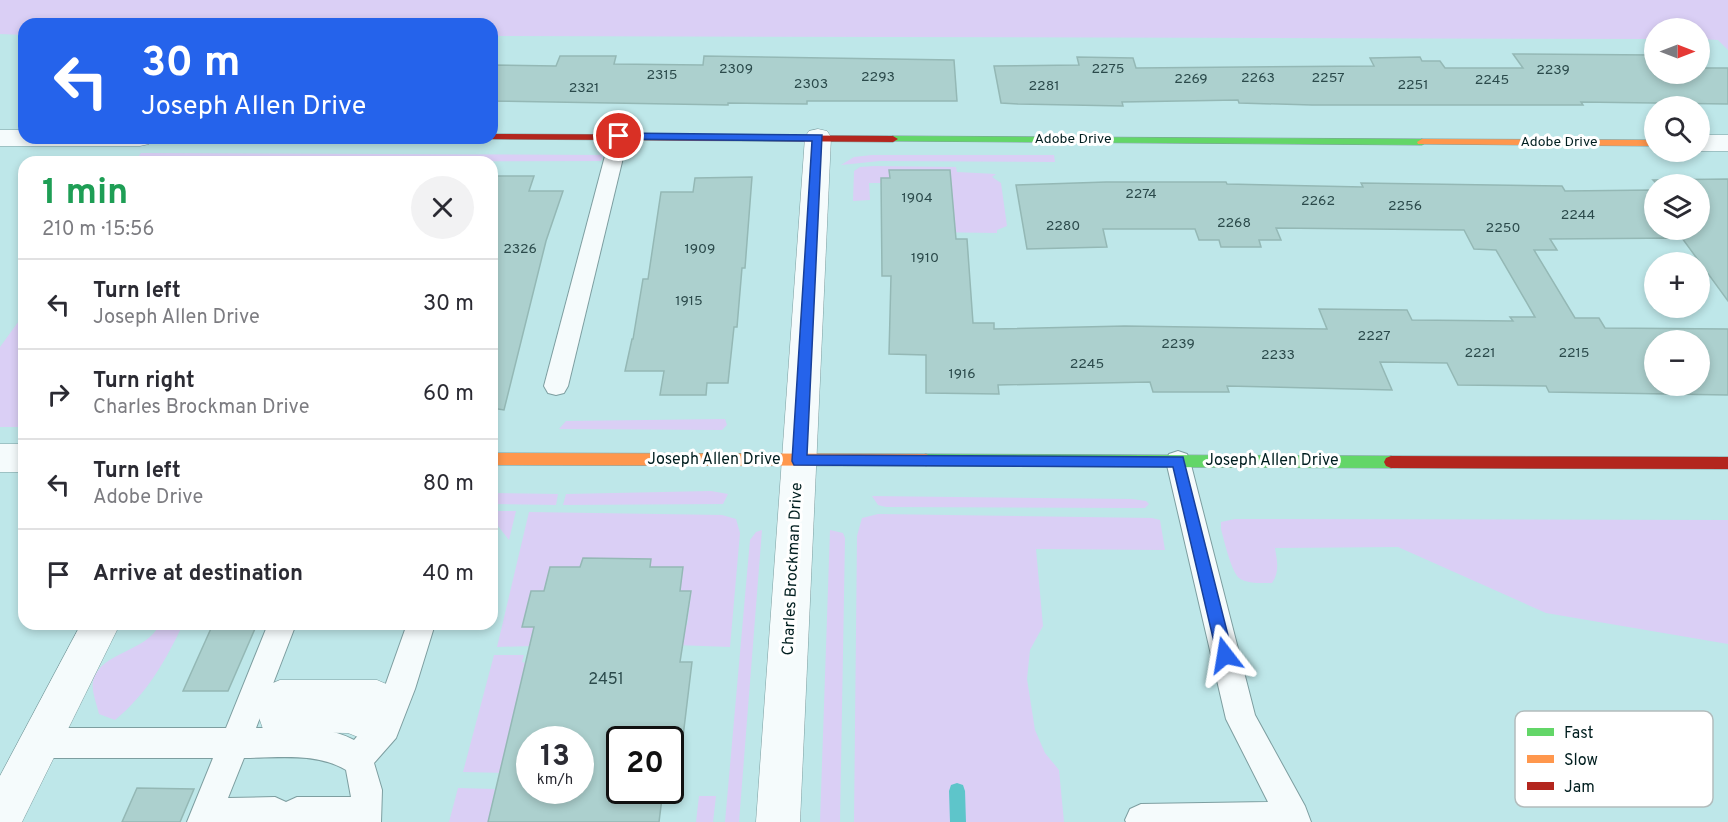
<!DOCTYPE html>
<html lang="en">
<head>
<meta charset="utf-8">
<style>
	body { margin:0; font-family:Overpass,sans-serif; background:#f2f2f3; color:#2b2b33; height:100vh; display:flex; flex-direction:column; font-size:22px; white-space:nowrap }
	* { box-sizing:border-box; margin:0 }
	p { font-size:20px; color:#7c7c81 }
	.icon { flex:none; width:33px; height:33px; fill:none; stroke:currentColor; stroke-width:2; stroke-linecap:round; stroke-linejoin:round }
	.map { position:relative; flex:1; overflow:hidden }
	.drawer { position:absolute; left:18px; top:156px; width:480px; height:474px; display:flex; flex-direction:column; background:#fff; border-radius:18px; box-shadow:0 3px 9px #0003 }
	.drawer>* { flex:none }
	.hud { position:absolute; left:18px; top:18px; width:480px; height:126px; border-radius:18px; box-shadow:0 3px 9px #0003; background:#2563eb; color:#fff; overflow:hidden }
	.needle { width:39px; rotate:90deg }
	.tools { position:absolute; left:1644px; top:18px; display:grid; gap:12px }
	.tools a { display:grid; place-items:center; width:66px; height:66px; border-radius:50%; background:#fff; box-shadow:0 3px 9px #0003; font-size:30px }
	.speed { position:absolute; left:516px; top:726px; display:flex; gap:12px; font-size:30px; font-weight:700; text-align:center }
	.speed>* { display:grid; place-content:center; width:78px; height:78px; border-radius:50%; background:#fff; box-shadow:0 3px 9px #0003; line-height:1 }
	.speed small { font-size:15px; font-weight:400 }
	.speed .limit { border:3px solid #111; border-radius:9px; background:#fff; color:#111 }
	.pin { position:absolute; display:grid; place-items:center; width:51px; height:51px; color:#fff; margin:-26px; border:3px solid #fff; border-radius:50%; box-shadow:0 2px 6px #0007 }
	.me { position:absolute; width:66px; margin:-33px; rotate:346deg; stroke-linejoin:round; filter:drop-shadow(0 0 4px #0008) }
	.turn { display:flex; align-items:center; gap:21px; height:126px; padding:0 24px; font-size:27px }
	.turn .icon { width:78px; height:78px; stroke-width:2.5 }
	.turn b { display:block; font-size:42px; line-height:51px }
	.round { display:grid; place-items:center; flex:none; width:63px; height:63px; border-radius:32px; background:#f2f2f3 }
	.overview { display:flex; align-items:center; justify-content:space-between; height:102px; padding:0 24px }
	h1 { font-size:36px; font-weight:700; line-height:45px; color:#1e9e55 }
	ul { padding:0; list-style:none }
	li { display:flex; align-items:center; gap:18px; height:90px; padding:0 24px; border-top:2px solid #e1e1e2 }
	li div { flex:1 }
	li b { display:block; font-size:22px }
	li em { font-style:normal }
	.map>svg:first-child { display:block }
</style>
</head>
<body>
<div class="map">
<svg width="1728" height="822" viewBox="0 0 1728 822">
	<rect width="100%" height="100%" fill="#bee7e9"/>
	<g fill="#dacff5">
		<path d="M0,0H1728V50L1718,40L1700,39V28H1654V39L492,36V24H24V35L0,34Z"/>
		<path d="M141,153L603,155L601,161L134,162Z"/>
		<path d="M872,155H1054L1055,162L880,161L841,165L854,157Z"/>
		<path d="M874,166L956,167L957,172L996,174L992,177L1001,183L1007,226L997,230V233L926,232L925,222L955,223L950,170H890L889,178H881V183H869L870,200L853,201L854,171L860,167Z"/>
		<path d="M24,314V427H0V347Z"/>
		<path d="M725,419L727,425L722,430L559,429L566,421Z"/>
		<path d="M711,491L728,494L723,504L563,505L566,494Z"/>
		<path d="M492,493L558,494L556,505L492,504Z"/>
		<path d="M872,496L1132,499L1146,501L1149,504L1145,508H1128L886,507L878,505Z"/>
		<path d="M492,511H516L509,540L498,526L492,524Z"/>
		<path d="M529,512L722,515L736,519L740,533L730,647L676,645L680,625H687L691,592L680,591L683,567H650L651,559L580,567H550L544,591H531L522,626L536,627L531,646L497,647Z"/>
		<path d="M878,514L1152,518L1160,520L1165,550L1036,549L1043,626L1030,650L1027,679L1035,730L1045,753L1059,770L1064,822H854L857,536L862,518Z"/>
		<path d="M1235,519L1728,520V644L1546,613L1398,547L1275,548C1277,561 1280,571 1272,583C1262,583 1247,584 1239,578C1231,571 1224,540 1221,529V522Z"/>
		<path d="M762,530L739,822H725L750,540L756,532Z"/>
		<path d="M830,530L843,533L845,538L840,822H820Z"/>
		<path d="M160,624H183C166,660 147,694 115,720L99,714C97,705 91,690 93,681C101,651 146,653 160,624Z"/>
		<path d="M494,655H524L522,662L526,663L507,773L463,772Z"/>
		<path d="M458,788L495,789L488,822H449Z"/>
		<path d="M699,796H716L713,822H696Z"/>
	</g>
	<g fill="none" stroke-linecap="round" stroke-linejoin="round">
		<path fill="#5ec5ca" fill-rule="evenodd" d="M957,783L963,785L965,791L966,822H950L949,791L951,785Z"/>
	</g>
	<g fill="#acd0ce" stroke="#94b8b5" stroke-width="1.5" fill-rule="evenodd">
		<path d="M1513,54L1654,55V74H1700V68H1728V104L1581,102L1583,105H1312L1239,103L1238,100L1122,102L1123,106L1018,104L1001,103L994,66L1079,65L1077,57L1133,58L1136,68L1374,66L1370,58L1420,57L1422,61H1440L1445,68H1523Z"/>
		<path d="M560,56H616L614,64L703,65L704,56L954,60L957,101H807V104L728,103V105L492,101V65L556,66Z"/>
		<path d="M889,170H950L956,239H967L973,323H994V329L1125,326L1327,329L1319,309L1407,310L1412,320L1513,321L1510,317H1535L1496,250L1474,249L1464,230L1276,228L1281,240H1259L1261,247H1221L1219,240H1199L1195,229H1103L1107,247L1027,249L1016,185L1106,182H1226L1227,184L1363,187L1361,183L1562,186L1565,191L1654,190V230H1700V184H1657L1653,180L1728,179V301L1682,238L1550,239L1557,250H1534L1575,318H1599L1605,328L1728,329V395L1549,392L1546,386L1458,385L1447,363L1380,362L1392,390L1227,386L1229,392H1153L1150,382L998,385L999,394L926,393V355L889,354L891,276H882L881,178H890ZM1654,340H1700V386H1654Z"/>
		<path d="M492,176H534L529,191H563L546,241L504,410L492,408Z"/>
		<path d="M752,177L745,268H742L737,327H734L728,383H707L706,395H660L664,371H625L632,339H633L643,279H648L661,192H693L695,178Z"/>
		<path d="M583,558L651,559L650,567H683L680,591H691L680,662H692L679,770H670V740H620V790H663L659,822H488L534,627H522L531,591H544L550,567H580ZM530,740H580V790H530Z"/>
		<path d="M213,624H257L228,691H183Z"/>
		<path d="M137,788L194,789L180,822H122Z"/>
	</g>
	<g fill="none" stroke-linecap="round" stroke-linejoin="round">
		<g stroke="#7d9ea0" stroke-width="2">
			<g id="lane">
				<path d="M619,131L626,133L628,137L568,386L564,393L556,395L548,393L544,386L610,137L612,133Z"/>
				<path d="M1178,451L1187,454L1190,461L1255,715L1305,806L1311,822H1126L1125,820L1130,809L1141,804L1268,802L1226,719L1166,461L1169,454Z"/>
				<path d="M268,624H296L256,728C288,728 324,724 354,740L374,717L407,624H435L415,689L396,738L374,763L382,790L381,822H187L213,758H40L29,754L25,743L29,732L40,728H226ZM244,758C277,758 316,752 346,770L351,797H297L286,802L275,797L228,798Z"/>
			</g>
		</g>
		<g stroke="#7d9ea0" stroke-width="1">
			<g id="street">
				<path d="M818,129L827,131L831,137L800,822H756L805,137L809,131Z"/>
				<path d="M0,130H24V138H153L149,144L140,146H0Z"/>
				<rect x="1700" y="135" width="28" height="16"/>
				<rect x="0" y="444" width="24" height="28"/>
				<path d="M81,624H120L22,822H0V776Z"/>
				<path d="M280,680H377L391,686L398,702C389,724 385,730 363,739L348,733L289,732L277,735L263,729L255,706L266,686Z"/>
			</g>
		</g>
		<g stroke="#7d9ea0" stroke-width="1">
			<g id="fast">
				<path d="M893,136L1422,139L1427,142L1422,145L889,141L888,139Z"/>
				<path d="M926,454L1391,456L1396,458L1398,462L1396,466L1391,468L926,466L921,464L919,460L921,456Z"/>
			</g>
		</g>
		<g stroke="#7d9ea0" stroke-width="1">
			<g id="slow">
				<path d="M1422,139L1654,140V146L1418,144L1417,142Z"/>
				<path d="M492,453L926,454L931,456L933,460L931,464L926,466L492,465Z"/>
			</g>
		</g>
		<g stroke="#7d9ea0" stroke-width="1">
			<g id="jam">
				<path d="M492,134L893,136L898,139L893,142L488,139L492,138Z"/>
				<path d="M1391,456L1728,457V469L1391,468L1386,466L1384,462L1386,458Z"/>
			</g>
		</g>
		<use href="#lane" fill="#f5fbfc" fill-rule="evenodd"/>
		<use href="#street" fill="#f5fbfc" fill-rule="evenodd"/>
		<use href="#fast" fill="#63d668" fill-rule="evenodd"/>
		<use href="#slow" fill="#ff974d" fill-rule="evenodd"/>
		<use href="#jam" fill="#b3261e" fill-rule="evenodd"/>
	</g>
	<path fill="#2563eb" stroke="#184099" stroke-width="1.5" d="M619,133L822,135L807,455L1183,457L1233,655L1231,661L1225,663L1219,661L1217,655L1173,467L794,465L792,461L812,141L615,139L614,136Z"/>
	<g text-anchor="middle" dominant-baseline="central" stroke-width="6" stroke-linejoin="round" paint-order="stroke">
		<g font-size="14" fill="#2b4a4b">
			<text x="736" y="69">2309</text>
			<text x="1108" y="69">2275</text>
			<text x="1553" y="70">2239</text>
			<text x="662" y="75">2315</text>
			<text x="878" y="77">2293</text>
			<text x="1258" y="78">2263</text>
			<text x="1328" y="78">2257</text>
			<text x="1191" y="79">2269</text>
			<text x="1492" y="80">2245</text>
			<text x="811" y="84">2303</text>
			<text x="1413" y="85">2251</text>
			<text x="1044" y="86">2281</text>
			<text x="584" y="88">2321</text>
			<text x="1141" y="194">2274</text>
			<text x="917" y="198">1904</text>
			<text x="1318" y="201">2262</text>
			<text x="1405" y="206">2256</text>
			<text x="1578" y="215">2244</text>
			<text x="1234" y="223">2268</text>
			<text x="1063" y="226">2280</text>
			<text x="1503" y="228">2250</text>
			<text x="520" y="249">2326</text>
			<text x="700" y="249">1909</text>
			<text x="925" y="258">1910</text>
			<text x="689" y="301">1915</text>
			<text x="1374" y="336">2227</text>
			<text x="1178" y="344">2239</text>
			<text x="1480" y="353">2221</text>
			<text x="1574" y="353">2215</text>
			<text x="1278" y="355">2233</text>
			<text x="1087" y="364">2245</text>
			<text x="962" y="374">1916</text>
		</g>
		<g font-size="14" fill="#001e1f" stroke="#fff">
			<text x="1073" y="139">Adobe Drive</text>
			<text x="1559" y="142">Adobe Drive</text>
		</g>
		<g font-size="16" fill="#001e1f" stroke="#fff">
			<text x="714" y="460">Joseph Allen Drive</text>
			<text x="1272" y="461">Joseph Allen Drive</text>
			<text transform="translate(793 569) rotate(-87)">Charles Brockman Drive</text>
		</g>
		<g font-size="16" fill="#2b4a4b">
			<text x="606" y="680">2451</text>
		</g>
	</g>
	<rect x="1515" y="711" width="198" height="96" rx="9" fill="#fff" stroke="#b2bcbc" stroke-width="1.5"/>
	<rect x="1527" y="728" width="27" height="8" fill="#63d668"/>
	<rect x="1527" y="755" width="27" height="8" fill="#ff974d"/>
	<rect x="1527" y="782" width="27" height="8" fill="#b3261e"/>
	<g font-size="16" fill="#001e1f">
		<text x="1564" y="738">Fast</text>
		<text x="1564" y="765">Slow</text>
		<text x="1564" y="792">Jam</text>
	</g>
</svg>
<div class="tools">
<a><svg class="needle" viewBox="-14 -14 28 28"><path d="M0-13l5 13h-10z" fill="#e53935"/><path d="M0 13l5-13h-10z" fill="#7c7c81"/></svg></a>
<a><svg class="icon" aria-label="search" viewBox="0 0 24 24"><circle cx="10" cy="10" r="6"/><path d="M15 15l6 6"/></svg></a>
<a><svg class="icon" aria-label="layers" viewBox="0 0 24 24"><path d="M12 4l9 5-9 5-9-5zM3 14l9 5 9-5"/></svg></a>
<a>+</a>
<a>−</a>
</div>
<div class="speed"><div>13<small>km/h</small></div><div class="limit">20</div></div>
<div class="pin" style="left:619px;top:136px;background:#d93025"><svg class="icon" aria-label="arrive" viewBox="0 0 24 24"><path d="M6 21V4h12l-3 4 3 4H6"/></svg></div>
<svg class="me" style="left:1225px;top:655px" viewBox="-20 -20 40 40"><path d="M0-17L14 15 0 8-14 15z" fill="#2563eb" stroke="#fff" stroke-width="4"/></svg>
<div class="hud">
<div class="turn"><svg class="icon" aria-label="left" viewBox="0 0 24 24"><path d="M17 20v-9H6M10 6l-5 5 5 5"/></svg><div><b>30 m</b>Joseph Allen Drive</div></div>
</div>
<section class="drawer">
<div class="overview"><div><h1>1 min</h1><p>210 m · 15:56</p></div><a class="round"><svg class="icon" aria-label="close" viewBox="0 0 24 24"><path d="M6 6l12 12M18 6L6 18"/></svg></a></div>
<ul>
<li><svg class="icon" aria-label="left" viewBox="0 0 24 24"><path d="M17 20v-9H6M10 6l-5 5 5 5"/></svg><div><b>Turn left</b><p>Joseph Allen Drive</p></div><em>30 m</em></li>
<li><svg class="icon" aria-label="right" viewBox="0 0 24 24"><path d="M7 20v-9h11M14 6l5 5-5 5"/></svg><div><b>Turn right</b><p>Charles Brockman Drive</p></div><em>60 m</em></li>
<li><svg class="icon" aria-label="left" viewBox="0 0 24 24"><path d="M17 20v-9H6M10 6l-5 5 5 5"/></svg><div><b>Turn left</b><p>Adobe Drive</p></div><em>80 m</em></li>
<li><svg class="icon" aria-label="arrive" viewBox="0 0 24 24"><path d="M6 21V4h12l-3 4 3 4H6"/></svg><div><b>Arrive at destination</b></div><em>40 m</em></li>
</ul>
</section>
</div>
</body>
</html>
